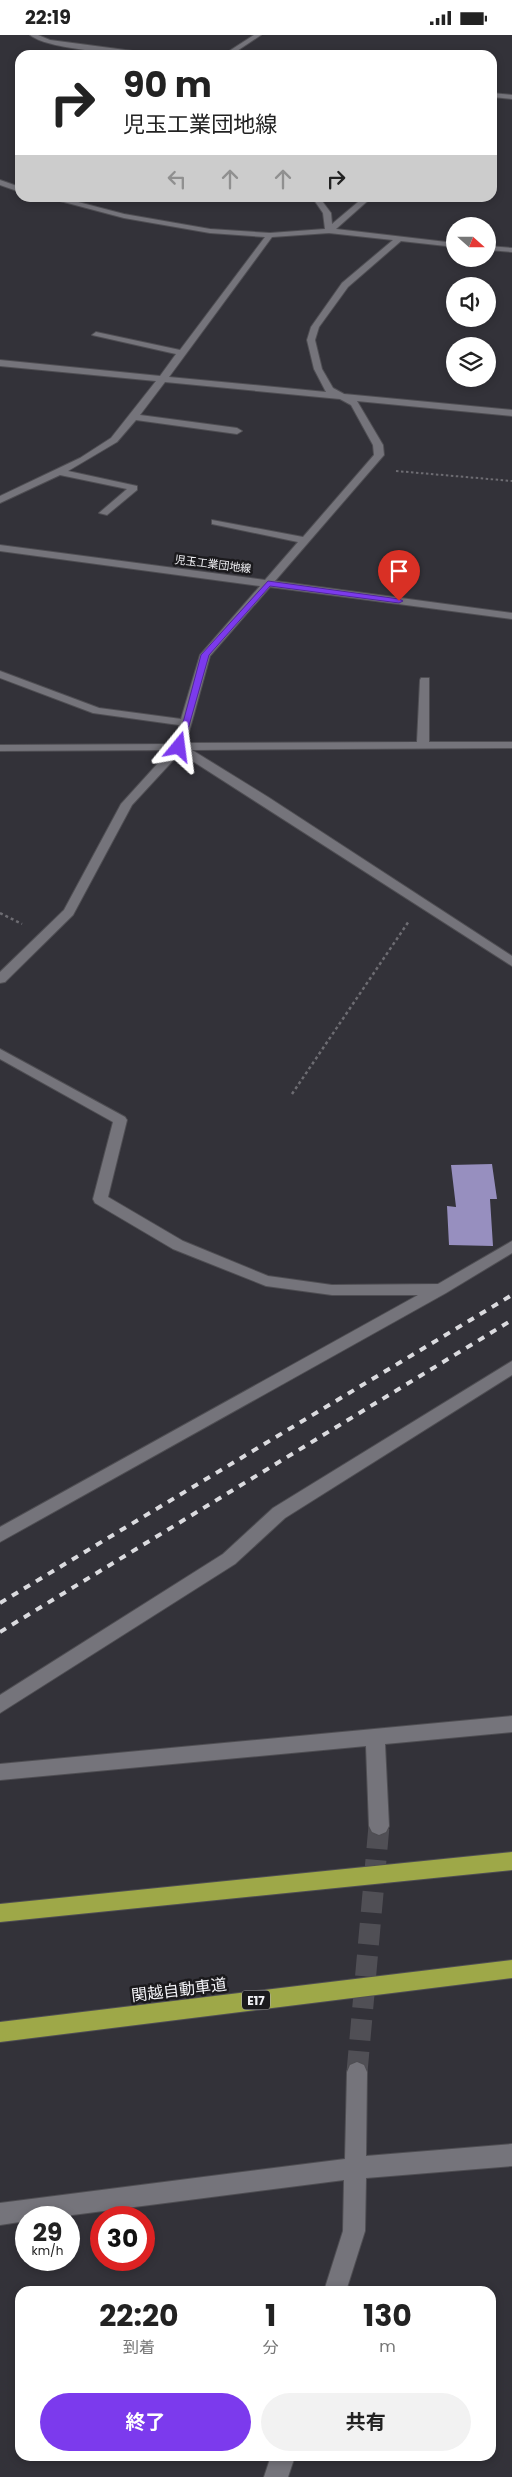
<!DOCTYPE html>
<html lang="ja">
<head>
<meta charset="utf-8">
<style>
	body { margin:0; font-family:Poppins,"Noto Sans JP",sans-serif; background:#f2f2f2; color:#222; height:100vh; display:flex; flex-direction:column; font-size:19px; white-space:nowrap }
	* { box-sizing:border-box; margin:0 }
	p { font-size:16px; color:#767676 }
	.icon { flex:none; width:28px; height:28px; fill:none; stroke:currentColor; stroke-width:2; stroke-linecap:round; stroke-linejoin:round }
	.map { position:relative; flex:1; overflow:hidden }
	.drawer { position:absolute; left:15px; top:2251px; width:481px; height:175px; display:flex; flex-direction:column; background:#fff; border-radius:15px; box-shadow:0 2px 8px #0003 }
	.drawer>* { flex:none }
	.banner { position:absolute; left:15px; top:15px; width:482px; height:152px; border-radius:15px; box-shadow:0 2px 8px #0003; background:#fff; color:#222; overflow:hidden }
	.needle { width:32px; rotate:111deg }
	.controls { position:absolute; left:446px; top:182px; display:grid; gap:10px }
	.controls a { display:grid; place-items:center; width:50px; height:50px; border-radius:50%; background:#fff; box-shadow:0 2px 8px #0003; font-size:25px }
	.speed { position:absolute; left:15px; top:2171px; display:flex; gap:10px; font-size:25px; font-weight:700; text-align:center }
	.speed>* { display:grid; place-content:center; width:65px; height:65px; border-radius:50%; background:#fff; box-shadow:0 2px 8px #0003; line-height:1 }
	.speed small { font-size:12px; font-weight:400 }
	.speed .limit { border:8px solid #d22; background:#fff; color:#111 }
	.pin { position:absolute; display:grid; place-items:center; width:42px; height:42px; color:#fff; margin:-51px -21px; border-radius:50% 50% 50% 0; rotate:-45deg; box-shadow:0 0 5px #0007 }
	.pin .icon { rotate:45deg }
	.me { position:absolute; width:55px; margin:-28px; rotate:16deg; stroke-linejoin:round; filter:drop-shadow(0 0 4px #0008) }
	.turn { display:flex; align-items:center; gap:18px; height:105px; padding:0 25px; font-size:22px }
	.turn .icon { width:65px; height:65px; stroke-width:2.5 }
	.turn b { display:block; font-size:35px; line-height:42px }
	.lanes { display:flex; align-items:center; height:48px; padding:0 25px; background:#0003; justify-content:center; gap:25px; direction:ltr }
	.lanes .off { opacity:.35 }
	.eta { display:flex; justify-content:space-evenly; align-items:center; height:85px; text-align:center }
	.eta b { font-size:30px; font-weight:700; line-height:35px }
	.button { display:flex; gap:10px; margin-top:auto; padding:10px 25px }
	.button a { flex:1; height:58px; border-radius:30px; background:#7c3aed; color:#fff; font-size:20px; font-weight:700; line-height:58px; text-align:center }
	.button a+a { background:#f2f2f2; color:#222 }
	.status { display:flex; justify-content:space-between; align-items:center; height:35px; padding:0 25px; background:#fff; direction:ltr }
	.status svg { height:14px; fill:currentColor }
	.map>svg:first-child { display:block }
</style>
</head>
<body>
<div class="status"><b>22:19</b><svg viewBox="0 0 49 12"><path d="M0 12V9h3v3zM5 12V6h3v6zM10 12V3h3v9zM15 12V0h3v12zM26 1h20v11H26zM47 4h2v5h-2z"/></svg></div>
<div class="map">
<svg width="512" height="2442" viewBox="0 0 512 2442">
	<rect width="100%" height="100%" fill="#333239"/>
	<path fill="#978fbf" d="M492,1129L497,1164H490L493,1211L449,1210L447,1171L456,1172L451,1130Z"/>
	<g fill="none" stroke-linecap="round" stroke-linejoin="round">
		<path stroke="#504f55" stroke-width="21" stroke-dasharray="21 11" stroke-linecap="butt" d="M357,2037L379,1791"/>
		<g stroke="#4f4e53" stroke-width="2">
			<g id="minor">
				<path d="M30,0H38L50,5L163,20C135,20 50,16 30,0Z"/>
				<path d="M254,0H261L231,20H223Z"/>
				<path d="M492,58L512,60V64L492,62Z"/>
				<path d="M0,145L20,152V157L0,150Z"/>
				<path d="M45,162H59L124,179L210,194L270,198L325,194L323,178L312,162H319L331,178L332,189L364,162H372L336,194L455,208V212L401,206L348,252L319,292L315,305L322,334L333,353L344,359L512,375V381L357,366L383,410L384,420L275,546L512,578V584L270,552L210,621L186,708L417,707L420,645L421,643H429V707H512V713L192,715L268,762L512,921V931L180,718L132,770L73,880L5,947L0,948V937L64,875L121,769L170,715L0,716V710L174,709L179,690L93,678L0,643V636L99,673L181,684L200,620L260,551L0,516V510L265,545L298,507L212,489V485L303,502L374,420L373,410L351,370L340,364L165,347L140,380L237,393L242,396L237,399L136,385L117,407L68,436L137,451V455L107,480L99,478L127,454L60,440L0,468V461L80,423L111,403L156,346L0,331V325L160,341L176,319L92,300L96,297L180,315L265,202L210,198L124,183ZM329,198L393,205L342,248L311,292L307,305L314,334L326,357L169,342L272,202Z"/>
				<path d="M488,211L512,213V217L488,215Z"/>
				<path d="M0,1014L125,1082L127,1085L108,1162L183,1206L268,1241L332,1250L438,1249L512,1206V1218L446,1258L0,1507V1492L418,1260H332L266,1251L173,1214L95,1168L93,1164L113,1087L0,1024Z"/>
				<path d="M512,1326V1340L285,1483L235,1529L0,1678V1660L223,1519L273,1473Z"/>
				<path d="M512,1681V1697L385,1709L389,1791L386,1797L379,1800L372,1797L369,1791L366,1711L0,1745V1729Z"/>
				<path d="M357,2027L364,2030L367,2037L366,2121L512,2109V2131L366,2143L365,2196L346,2256H324L343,2196L344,2145L57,2182H26V2186L0,2190V2168L345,2124L347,2037L350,2030Z"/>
				<path d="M271,2421H295L288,2442H264Z"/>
			</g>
		</g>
		<g stroke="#4f4e53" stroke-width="2">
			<g id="highway">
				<path d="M512,1817V1835L0,1887V1869Z"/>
				<path d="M512,1925V1943L0,2007V1987Z"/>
			</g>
		</g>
		<path stroke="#6d6c72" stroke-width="2" stroke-dasharray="2.5 2.5" stroke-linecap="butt" d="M396,436L512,446"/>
		<g stroke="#6d6c72" stroke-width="2.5" stroke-dasharray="3 3" stroke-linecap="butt">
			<path d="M0,878L22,889"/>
			<path d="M292,1059L409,886"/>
		</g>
		<use href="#minor" fill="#75747b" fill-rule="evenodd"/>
		<use href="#highway" fill="#9ea848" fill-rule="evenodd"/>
		<g stroke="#dbdbdf" stroke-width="4" stroke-dasharray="7 7" stroke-linecap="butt">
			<path d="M0,1568L512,1260"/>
			<path d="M0,1597L512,1285"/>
		</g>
	</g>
	<path fill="#7c3aed" stroke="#51269a" d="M268,546L399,564L403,566L399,568L270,551L209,620L183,712L176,714L201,620Z"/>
	<g text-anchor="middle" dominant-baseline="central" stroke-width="5" stroke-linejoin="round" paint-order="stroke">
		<g font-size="11" fill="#f2f2f6" stroke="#1b1a1d">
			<text transform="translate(213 529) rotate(7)">児玉工業団地線</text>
		</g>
		<rect fill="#1b1a1d" stroke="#b2b1b5" stroke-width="1" x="242" y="1955.5" width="28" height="19" rx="4"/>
		<g font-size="12" font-weight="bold" fill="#f2f2f6">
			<text x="256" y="1965">E17</text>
		</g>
		<g font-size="16" fill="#f2f2f6" stroke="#1b1a1d">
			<text transform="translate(179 1955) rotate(-7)">関越自動車道</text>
		</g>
	</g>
</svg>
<div class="controls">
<a><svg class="needle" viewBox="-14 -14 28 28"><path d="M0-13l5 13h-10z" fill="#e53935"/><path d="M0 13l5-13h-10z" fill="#767676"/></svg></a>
<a><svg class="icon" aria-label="sound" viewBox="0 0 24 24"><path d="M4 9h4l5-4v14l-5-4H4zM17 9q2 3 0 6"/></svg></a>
<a><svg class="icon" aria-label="layers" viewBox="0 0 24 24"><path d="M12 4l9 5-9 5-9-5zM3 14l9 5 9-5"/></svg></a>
</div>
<div class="speed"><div>29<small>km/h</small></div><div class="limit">30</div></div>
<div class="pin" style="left:399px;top:566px;background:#d93025"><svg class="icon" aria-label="arrive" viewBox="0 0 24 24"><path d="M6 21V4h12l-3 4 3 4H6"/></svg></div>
<svg class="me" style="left:179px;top:712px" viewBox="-20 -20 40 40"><path d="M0-17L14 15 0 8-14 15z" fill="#7c3aed" stroke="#fff" stroke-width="4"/></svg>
<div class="banner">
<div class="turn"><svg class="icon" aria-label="right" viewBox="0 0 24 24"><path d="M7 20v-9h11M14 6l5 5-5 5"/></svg><div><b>90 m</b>児玉工業団地線</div></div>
<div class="lanes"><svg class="icon off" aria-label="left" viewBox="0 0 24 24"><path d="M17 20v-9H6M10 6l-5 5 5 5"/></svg><svg class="icon off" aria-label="ahead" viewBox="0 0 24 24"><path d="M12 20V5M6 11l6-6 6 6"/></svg><svg class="icon off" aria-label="ahead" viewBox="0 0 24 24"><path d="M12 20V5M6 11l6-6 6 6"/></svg><svg class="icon" aria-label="right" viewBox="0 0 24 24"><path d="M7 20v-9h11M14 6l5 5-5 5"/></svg></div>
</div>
<section class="drawer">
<div class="eta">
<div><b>22:20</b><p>到着</p></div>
<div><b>1</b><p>分</p></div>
<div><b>130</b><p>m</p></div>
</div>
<div class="button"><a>終了</a><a>共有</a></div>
</section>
</div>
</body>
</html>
